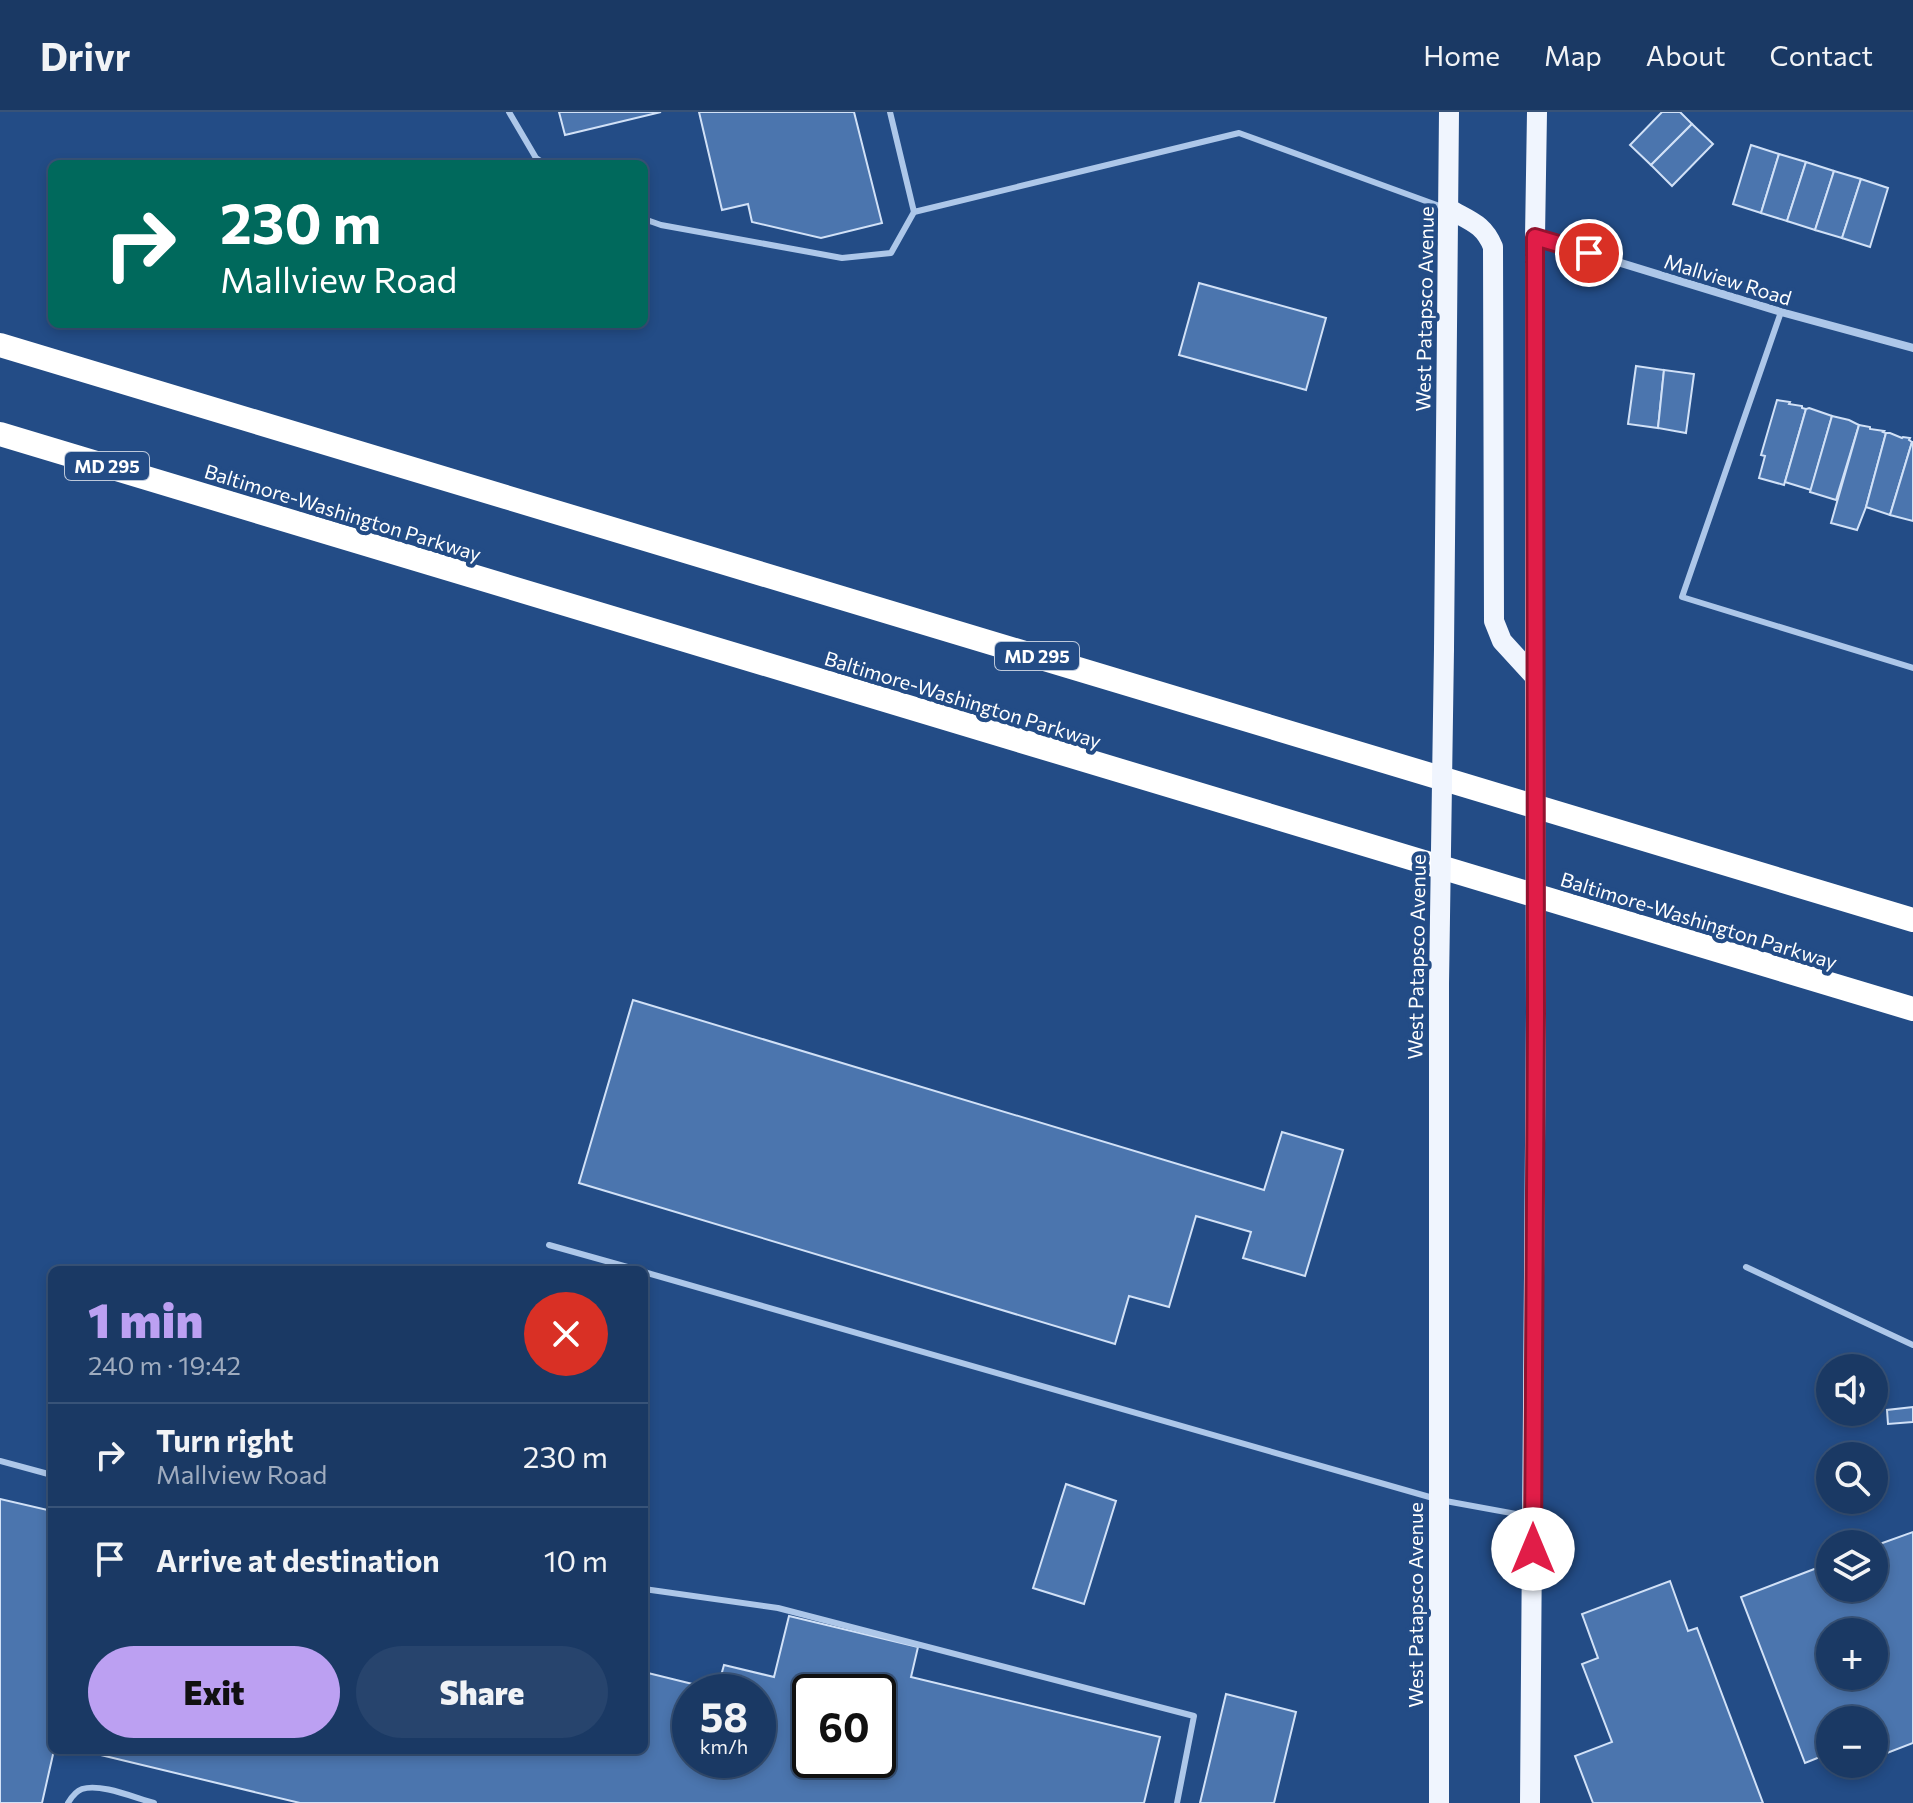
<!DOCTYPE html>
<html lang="en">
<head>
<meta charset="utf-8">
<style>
	body { margin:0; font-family:Commissioner,sans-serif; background:#27446d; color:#f1f3f6; height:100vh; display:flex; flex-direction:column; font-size:30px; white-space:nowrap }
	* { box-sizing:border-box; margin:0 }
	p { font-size:26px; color:#9facbf }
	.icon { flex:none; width:44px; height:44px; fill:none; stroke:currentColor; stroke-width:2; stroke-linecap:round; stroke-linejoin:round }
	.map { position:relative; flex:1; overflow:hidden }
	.panel { position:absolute; left:48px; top:1154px; width:600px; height:488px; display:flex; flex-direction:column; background:#1a3964; border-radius:12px; box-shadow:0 4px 12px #0003,0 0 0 2px #385378 }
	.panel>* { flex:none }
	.hud { position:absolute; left:48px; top:48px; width:600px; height:168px; border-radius:12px; box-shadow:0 4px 12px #0003,0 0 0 2px #385378; background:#00695c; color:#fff; overflow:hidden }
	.buttons { position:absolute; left:1816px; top:1242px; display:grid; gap:16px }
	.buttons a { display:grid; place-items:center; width:72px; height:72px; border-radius:50%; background:#1a3964; box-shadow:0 4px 12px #0003,0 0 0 2px #385378; font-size:40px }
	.speed { position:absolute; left:672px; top:1562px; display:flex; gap:16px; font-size:40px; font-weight:700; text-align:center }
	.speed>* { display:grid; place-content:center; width:104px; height:104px; border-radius:50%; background:#1a3964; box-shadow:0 4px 12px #0003,0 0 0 2px #385378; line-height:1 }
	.speed small { font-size:20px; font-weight:400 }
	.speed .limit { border:4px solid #111; border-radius:12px; background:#fff; color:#111 }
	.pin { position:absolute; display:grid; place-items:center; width:68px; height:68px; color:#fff; margin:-34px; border:4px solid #fff; border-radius:50%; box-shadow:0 2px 8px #0007 }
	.me { position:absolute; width:88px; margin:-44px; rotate:0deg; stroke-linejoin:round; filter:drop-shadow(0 0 6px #0008) }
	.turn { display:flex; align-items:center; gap:28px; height:168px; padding:0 40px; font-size:36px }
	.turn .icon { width:104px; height:104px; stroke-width:2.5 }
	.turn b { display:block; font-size:56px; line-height:68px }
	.round { display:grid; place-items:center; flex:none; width:84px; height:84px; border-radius:42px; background:#27446d }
	.overview { display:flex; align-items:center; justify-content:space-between; height:136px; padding:0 40px }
	h1 { font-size:48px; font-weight:800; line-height:60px; color:#bca0f2 }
	.cta { display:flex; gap:16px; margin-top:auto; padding:16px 40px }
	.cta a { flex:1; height:92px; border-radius:48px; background:#bca0f2; color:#111; font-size:32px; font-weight:800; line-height:92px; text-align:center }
	.cta a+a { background:#27446d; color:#f1f3f6 }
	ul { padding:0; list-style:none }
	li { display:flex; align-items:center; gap:24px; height:104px; padding:0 40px; border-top:2px solid #385378 }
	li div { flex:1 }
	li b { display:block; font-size:30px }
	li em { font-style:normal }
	header { display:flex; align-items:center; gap:48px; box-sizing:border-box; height:112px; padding:0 40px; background:#1a3964; border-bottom:2px solid #385378 }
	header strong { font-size:38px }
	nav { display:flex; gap:44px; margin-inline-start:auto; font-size:28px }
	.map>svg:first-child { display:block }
</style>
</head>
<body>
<header>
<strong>Drivr</strong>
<nav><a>Home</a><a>Map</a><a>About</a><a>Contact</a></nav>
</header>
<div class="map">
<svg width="1913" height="1691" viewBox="0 0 1913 1691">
	<rect width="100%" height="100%" fill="#234c86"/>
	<g fill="#4b75ae" stroke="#d1e1f7" stroke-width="2" fill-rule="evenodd">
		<path d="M559,0H661L565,23Z"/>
		<path d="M699,0H854L882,111L821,126L752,110L748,92L722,98Z"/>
		<path d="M1662,0H1680L1692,12L1651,53L1630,33Z"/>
		<path d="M1692,12L1713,32L1672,74L1651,53Z"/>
		<path d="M1751,33L1779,42L1761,101L1733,92Z"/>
		<path d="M1779,42L1806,50L1787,109L1761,101Z"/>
		<path d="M1806,50L1834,59L1815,118L1787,109Z"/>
		<path d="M1834,59L1861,67L1842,126L1815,118Z"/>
		<path d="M1861,67L1888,76L1870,135L1842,126Z"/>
		<path d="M1199,171L1326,206L1306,278L1179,243Z"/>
		<path d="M1636,254L1664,258L1658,316L1628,312Z"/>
		<path d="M1664,258L1694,262L1686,321L1658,316Z"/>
		<path d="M1777,288L1790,290L1789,292L1802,294V296L1806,297L1784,373L1759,366L1765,344L1761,343Z"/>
		<path d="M1809,296L1832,304L1811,378L1785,370L1806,297Z"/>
		<path d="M1832,304L1849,308L1859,313L1836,388L1810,380Z"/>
		<path d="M1859,313L1870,315V317L1884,319L1883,320L1886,321L1866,395L1857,418L1831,411Z"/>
		<path d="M1886,321H1890L1902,326L1903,325L1910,326L1909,328L1912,330L1890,403L1866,395Z"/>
		<path d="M1912,330H1913V409L1890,403Z"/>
		<path d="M633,888L1264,1078L1282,1020L1343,1038L1305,1164L1243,1146L1251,1120L1196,1104L1169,1195L1129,1184L1115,1232L579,1071Z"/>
		<path d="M1913,1295V1310L1888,1312L1887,1298Z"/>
		<path d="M1066,1372L1116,1389L1084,1492L1033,1476Z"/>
		<path d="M0,1387L52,1399V1638H54L42,1691H0Z"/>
		<path d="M1913,1420V1631L1874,1646V1608H1830V1641L1805,1651L1741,1485L1830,1451V1476H1874V1434ZM1830,1520H1874V1564H1830Z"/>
		<path d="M1670,1469L1688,1519L1697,1516L1763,1691H1593L1575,1644L1612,1630L1582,1552L1598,1546L1582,1502Z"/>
		<path d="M789,1504L918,1535L911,1565L1160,1625L1144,1691H300L80,1638H644V1560L717,1578L724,1553L774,1565ZM690,1580H758V1648H690ZM810,1580H878V1648H810Z"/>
		<path d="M1226,1582L1296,1600L1274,1691H1200Z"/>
	</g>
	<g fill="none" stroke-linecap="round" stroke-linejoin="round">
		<g stroke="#adc7e9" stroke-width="6">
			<path d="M509,0L536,46L545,52"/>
			<path d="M890,0L914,100L1239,21L1445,96"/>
			<path d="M644,107L661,113L842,146L891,141L914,100"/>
			<path d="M1781,200L1682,485L1913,556"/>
			<path d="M549,1133L638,1158"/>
			<path d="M1746,1155L1913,1233"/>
			<path d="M644,1160L1440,1388L1527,1404"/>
			<path d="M0,1349L52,1363"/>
			<path d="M644,1477L778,1496L1194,1604L1177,1691"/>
			<path d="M68,1691C71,1686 76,1679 82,1677C101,1671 135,1686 154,1691"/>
		</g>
		<path stroke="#adc7e9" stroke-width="8" d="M1536,125L1781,200L1913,236"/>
		<g stroke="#f0f5fe" stroke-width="20">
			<path d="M1449,97C1470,109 1484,112 1493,135L1494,509L1502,529L1535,565"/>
			<path d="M1444,537L1449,0"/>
			<path d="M1535,565V125L1537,0"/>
			<path d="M1439,872V1691"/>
			<path d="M1530,1691L1536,901"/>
		</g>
		<g stroke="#fff" stroke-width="24">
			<path d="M0,233L1913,808"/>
			<path d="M0,322L1913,897"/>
		</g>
		<g stroke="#f0f5fe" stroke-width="20">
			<path d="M1535,565L1536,901"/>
			<path d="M1439,872L1444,537"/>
		</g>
	</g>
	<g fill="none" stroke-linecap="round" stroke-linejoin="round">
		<g stroke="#92132f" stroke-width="20">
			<path id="route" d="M1533,1437L1536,901L1535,125L1589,141"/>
		</g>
		<use href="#route" stroke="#e11d48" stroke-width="14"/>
	</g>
	<g text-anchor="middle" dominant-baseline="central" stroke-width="8" stroke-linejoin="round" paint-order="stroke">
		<g fill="#234c86" stroke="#bdc9db" stroke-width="2">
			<rect x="65" y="340" width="84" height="28" rx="6"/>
			<rect x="995" y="530" width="84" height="28" rx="6"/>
		</g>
		<g font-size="18" font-weight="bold" fill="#fff">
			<text x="107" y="354">MD 295</text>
			<text x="1037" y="544">MD 295</text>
		</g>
		<g font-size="20" fill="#fff" stroke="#234c86">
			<text transform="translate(1728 167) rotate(17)">Mallview Road</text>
			<text transform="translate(1424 197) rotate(-89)">West Patapsco Avenue</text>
			<text transform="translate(343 400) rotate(17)">Baltimore-Washington Parkway</text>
			<text transform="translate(963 587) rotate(17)">Baltimore-Washington Parkway</text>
			<text transform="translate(1699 808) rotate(17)">Baltimore-Washington Parkway</text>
			<text transform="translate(1416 845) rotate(-89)">West Patapsco Avenue</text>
			<text transform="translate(1415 1493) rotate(-90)">West Patapsco Avenue</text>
		</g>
	</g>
</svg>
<div class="buttons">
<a><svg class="icon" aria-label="sound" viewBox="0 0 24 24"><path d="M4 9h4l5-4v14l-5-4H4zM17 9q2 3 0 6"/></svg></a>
<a><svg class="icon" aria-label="search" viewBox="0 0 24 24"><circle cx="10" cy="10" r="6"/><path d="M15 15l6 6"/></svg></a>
<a><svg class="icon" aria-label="layers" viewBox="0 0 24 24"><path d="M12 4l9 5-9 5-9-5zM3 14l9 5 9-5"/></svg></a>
<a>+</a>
<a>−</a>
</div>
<div class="speed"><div>58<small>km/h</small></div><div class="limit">60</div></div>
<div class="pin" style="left:1589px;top:141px;background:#d93025"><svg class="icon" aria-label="arrive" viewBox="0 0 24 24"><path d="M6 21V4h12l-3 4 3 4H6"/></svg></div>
<svg class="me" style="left:1533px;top:1437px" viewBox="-20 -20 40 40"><circle r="19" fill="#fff"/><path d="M0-13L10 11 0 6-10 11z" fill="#e11d48"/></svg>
<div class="hud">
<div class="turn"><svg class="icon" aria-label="right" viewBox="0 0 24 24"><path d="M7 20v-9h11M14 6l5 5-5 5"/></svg><div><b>230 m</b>Mallview Road</div></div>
</div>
<section class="panel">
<div class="overview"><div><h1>1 min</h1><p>240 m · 19:42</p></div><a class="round" style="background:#d93025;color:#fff"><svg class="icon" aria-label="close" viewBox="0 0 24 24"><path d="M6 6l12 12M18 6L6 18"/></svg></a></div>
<ul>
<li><svg class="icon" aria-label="right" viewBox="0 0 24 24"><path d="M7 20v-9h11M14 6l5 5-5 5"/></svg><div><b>Turn right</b><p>Mallview Road</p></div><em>230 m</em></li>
<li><svg class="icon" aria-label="arrive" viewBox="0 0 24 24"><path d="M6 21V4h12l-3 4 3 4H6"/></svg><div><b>Arrive at destination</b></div><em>10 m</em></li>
</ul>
<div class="cta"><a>Exit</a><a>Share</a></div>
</section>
</div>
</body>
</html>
